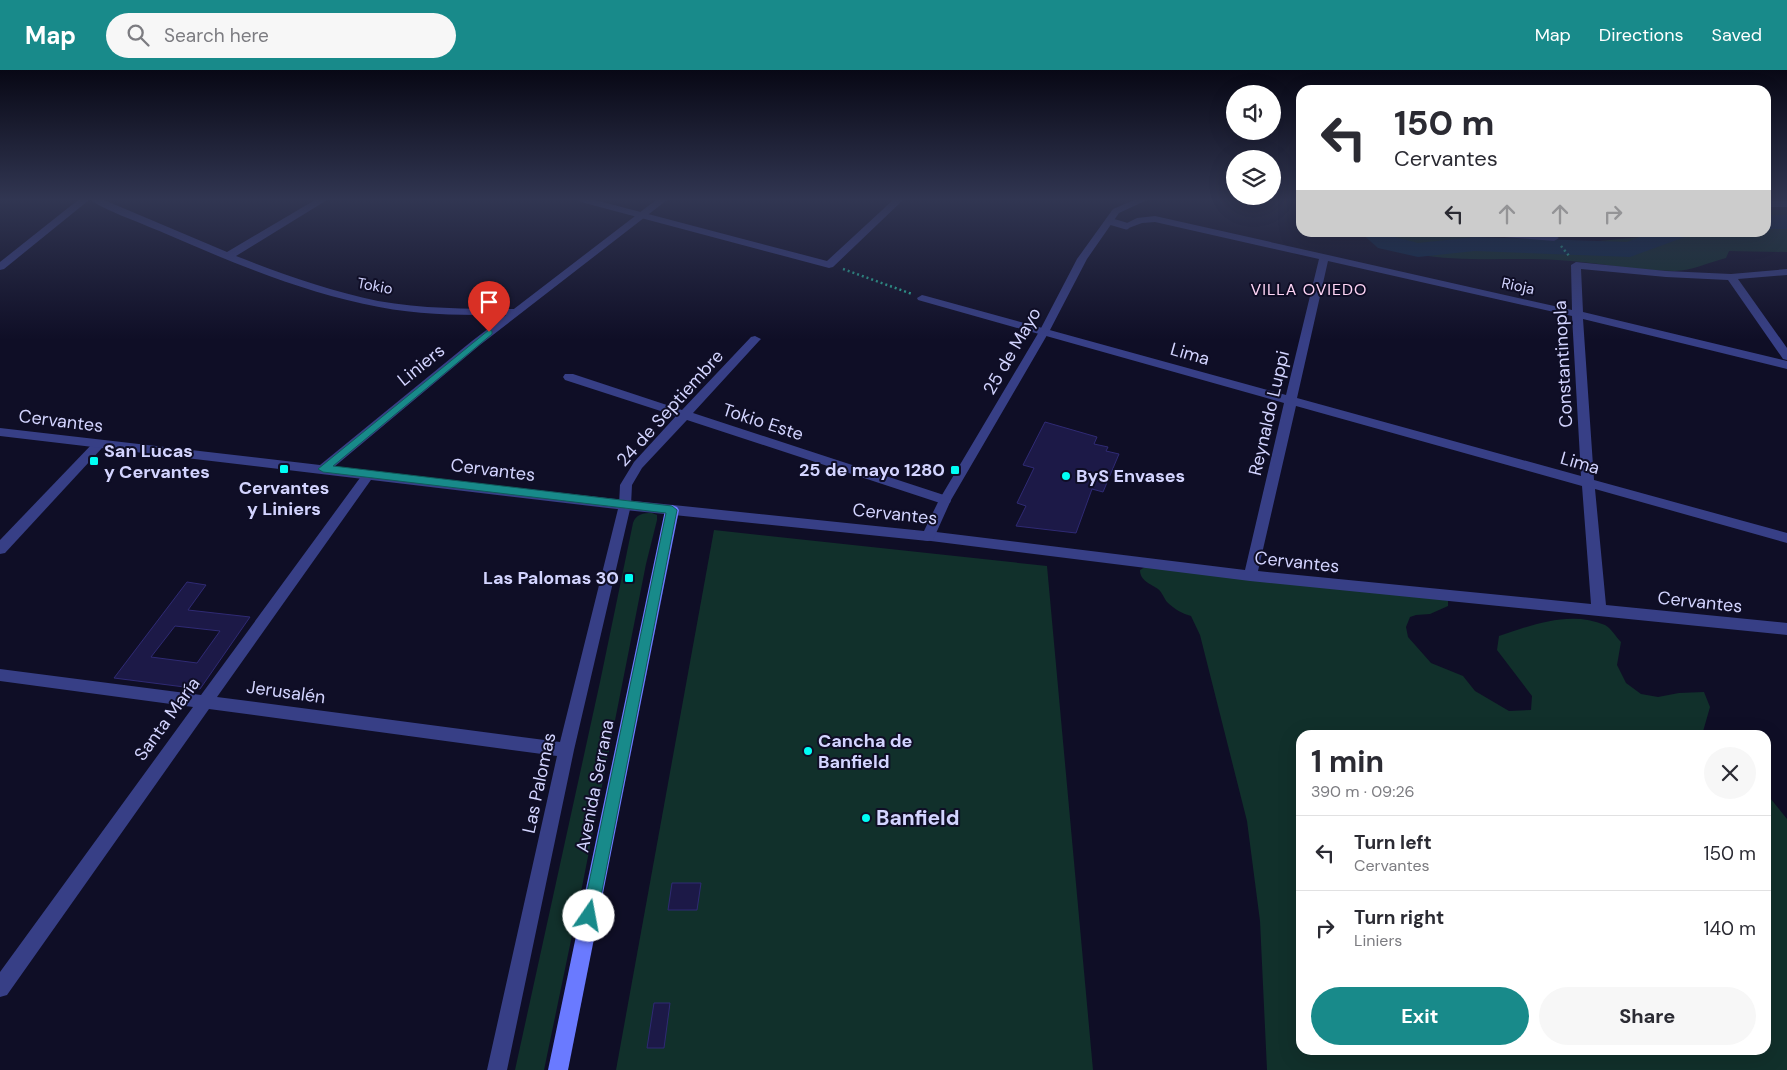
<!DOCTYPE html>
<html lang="en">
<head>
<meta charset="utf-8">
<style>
	body { margin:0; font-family:"DM Sans",sans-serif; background:#f7f7f7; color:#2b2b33; height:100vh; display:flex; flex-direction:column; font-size:19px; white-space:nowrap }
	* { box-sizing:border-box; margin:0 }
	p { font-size:16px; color:#7c7c81 }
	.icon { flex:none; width:28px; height:28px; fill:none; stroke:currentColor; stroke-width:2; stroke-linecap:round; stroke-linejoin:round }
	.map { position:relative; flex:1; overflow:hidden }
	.details { position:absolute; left:1296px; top:660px; width:475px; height:325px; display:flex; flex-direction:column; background:#fff; border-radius:15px; box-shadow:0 5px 20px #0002 }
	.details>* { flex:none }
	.hud { position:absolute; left:1296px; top:15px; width:475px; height:152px; border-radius:15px; box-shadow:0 5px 20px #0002; background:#fff; color:#2b2b33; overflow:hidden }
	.controls { position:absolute; left:1226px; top:15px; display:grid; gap:10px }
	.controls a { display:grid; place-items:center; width:55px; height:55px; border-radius:50%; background:#fff; box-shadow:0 5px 20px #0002; font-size:25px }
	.pin { position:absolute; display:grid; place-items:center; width:42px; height:42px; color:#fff; margin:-51px -21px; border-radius:50% 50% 50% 0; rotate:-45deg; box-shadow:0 0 5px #0007 }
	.pin .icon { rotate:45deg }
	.me { position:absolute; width:55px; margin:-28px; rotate:12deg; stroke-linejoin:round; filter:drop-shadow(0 0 4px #0008) }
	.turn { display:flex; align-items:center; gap:18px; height:105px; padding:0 15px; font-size:22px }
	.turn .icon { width:65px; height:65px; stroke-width:2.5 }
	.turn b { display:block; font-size:35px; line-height:42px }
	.lanes { display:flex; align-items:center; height:48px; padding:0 15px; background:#0003; justify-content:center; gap:25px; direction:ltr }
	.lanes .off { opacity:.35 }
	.round { display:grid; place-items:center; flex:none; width:52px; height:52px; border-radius:26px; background:#f7f7f7 }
	.head { display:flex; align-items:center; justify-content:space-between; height:85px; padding:0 15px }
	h1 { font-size:30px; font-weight:700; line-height:38px }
	.button { display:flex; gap:10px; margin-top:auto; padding:10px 15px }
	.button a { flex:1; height:58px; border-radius:30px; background:#188a8a; color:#fff; font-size:20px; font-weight:700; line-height:58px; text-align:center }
	.button a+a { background:#f7f7f7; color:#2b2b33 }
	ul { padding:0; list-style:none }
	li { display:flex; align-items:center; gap:15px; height:75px; padding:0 15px; border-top:1px solid #e1e1e2 }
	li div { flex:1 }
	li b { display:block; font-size:19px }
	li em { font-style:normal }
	header { display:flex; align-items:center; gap:30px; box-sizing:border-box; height:70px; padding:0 25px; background:#188a8a; color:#fff }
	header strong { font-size:24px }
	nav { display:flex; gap:28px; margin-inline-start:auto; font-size:18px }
	.search { width:350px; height:45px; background:#f7f7f7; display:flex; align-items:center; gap:12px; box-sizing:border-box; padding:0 18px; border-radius:28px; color:#7c7c81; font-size:19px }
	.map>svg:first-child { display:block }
</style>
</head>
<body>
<header>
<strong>Map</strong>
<div class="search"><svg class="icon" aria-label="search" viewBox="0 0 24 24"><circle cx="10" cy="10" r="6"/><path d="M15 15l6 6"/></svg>Search here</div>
<nav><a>Map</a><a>Directions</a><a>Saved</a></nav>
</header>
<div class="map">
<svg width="1787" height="1000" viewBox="0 0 1787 1000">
	<rect width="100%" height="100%" fill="#0f0e26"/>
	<g fill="#11302b">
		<path d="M1766,140H1787V182L1729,181L1726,188C1710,192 1691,201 1675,201C1637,201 1595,192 1557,190C1493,186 1417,199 1360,163L1437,162L1466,167L1544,172H1588L1663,165L1668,162H1766Z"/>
		<path d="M652,443L657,445V450L646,494L580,827L544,1000H515L600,612L633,453C636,444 643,443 652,443Z"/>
		<path d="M714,460L1047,496L1093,1000H616Z"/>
		<path d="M1145,497L1448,530V536L1430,544L1416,545L1410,547L1406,557L1408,567L1431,593L1463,606L1475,621L1509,641L1531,640L1532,626L1497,580L1499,566C1532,555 1570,540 1605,555C1611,558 1616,567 1621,572L1617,595L1626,613L1641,624L1658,627L1679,623L1704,622L1710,637L1702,665H1301V980H1766V723L1787,749V1000H1267L1260,851L1247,751L1200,565L1191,546C1183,544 1174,539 1167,532C1164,528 1162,522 1158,519C1151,514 1140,511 1140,500Z"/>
	</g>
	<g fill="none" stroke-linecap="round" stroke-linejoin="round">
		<g fill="#0a2949" fill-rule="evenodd">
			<rect x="1766" y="145" width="21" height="14"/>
			<path d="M1360,162H1388L1395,167L1418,173L1475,167L1627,172L1653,162H1688L1685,167L1630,187L1475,181L1418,187L1378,178Z"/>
		</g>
	</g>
	<g fill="#1c1947" stroke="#2f2a74" fill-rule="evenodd">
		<path d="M1045,352L1097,367L1094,374L1108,377L1106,381L1119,384L1103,422L1092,419L1076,463L1016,456L1026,436L1017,433L1034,398L1023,395Z"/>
		<path d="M187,512L206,515L188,540L250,547L200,619L114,608ZM175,556L220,561L197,593L151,587Z"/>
		<path d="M672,813H701L697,840H668Z"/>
		<path d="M654,933H670L664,978H647Z"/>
	</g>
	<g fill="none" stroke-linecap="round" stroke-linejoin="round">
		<g stroke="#2abb9f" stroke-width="2.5" stroke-dasharray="2 3" stroke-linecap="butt">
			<path d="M1561,176L1570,187"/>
			<path d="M843,199L912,224"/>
		</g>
		<path stroke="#373f86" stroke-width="7" d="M1109,151L1126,156"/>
		<g fill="#373f86" fill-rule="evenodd">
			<path d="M78,130H89L4,199L0,200V192Z"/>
			<path d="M91,130H104L227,182L315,130H327L236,186C282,204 330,221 378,231C424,239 470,239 516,239L521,242L516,245C470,245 424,246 379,237C304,223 233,193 164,163C149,156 101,139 91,130Z"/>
			<path d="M579,130H595L827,191L893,130H903L833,197L829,198L581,132Z"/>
			<rect x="1766" y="131" width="21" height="6"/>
			<path d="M1155,146L1572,240L1571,195L1576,192L1666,201L1731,204L1787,199V205L1738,209L1787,278V290L1783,289L1728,210L1666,207L1581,199L1583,242L1787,291V299L1583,249L1594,410L1787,463V473L1595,419L1606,535L1787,553V565L1250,511L923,470L921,466L923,462L928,461L1245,500L1284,333L918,230L917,228L922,225L926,226L1286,325L1319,189L1155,152L1142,153L1126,159L1121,156L1137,148ZM1328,191L1572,246L1581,406L1297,328ZM1296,336L1582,416L1591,534L1258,501Z"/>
			<path d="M1474,162C1490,162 1549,160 1559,168L1554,171L1479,165Z"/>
			<path d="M755,266L761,269L759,271L693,343L950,427L951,430L950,433H940L687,350L642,398L632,415L631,435L574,680L507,1000H487L557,686L209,639L7,925L0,927V902L193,637L0,611V599L201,625L365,401H373L375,404L373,407L217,627L560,672L619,435L620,415L634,392L676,346L565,310L563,307L565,304H573L682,340L751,267Z"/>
			<path d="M98,371L104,375L102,378L5,483L0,484V470L94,372Z"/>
		</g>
		<path fill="#373f86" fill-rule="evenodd" d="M656,130H667L480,275L334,397L625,430L924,461L939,430L1040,260L1077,189L1113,139L1134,130H1147L1119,143L1087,189L1050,260L951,430L933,470L928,471L625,440L0,366V358L320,395L472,271Z"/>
		<path fill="#6a7aff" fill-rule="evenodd" d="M672,435L677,437L679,440L568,1000H548L665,440L667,437Z"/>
	</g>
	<linearGradient id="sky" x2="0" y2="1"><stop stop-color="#080815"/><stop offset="0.48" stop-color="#313652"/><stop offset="1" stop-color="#313652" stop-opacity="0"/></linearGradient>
	<rect width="1787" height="270" fill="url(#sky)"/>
	<path fill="#188a8a" stroke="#105a5a" d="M489,260L492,261V264L333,396L672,436L677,440L597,846L594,851L589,854L584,851L582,846L666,443L323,402L318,399Z"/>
	<g fill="#00fef5" stroke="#0f0e26" stroke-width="2">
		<rect x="89" y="386" width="10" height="10" rx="2.5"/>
		<rect x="279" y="394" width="10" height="10" rx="2.5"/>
		<rect x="950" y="395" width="10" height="10" rx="2.5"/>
		<circle cx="1066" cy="406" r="5"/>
		<rect x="624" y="503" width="10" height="10" rx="2.5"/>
		<circle cx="808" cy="681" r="5"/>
		<circle cx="866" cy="748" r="5"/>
	</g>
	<g text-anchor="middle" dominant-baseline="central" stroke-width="4" stroke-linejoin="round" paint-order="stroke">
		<g font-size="15" fill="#d3d4ff" stroke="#0f0e26">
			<text transform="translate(375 216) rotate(10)">Tokio</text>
			<text transform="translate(1518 216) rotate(12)">Rioja</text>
		</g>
		<g font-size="16" letter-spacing="1" fill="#ffd5f5" stroke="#0f0e26">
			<text x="1309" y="219">VILLA OVIEDO</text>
		</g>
		<g font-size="18" fill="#d3d4ff" stroke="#0f0e26">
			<text transform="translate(1012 281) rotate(-60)">25 de Mayo</text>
			<text transform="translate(1190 284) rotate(16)">Lima</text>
			<text transform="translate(1563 294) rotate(-93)">Constantinopla</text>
			<text transform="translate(421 295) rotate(-39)">Liniers</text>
			<text transform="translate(670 338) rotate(-48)">24 de Septiembre</text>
			<text transform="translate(1269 343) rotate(-77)">Reynaldo Luppi</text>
			<text transform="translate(61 351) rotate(7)">Cervantes</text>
			<text transform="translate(763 352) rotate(18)">Tokio Este</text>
			<text transform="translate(1580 393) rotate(16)">Lima</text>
			<text transform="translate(493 400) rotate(7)">Cervantes</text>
			<text transform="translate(895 444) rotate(6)">Cervantes</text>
			<text transform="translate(1297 492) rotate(6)">Cervantes</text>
			<text transform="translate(1700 532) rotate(6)">Cervantes</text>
			<text transform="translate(286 622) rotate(8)">Jerusalén</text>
			<text transform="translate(167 649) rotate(-54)">Santa María</text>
			<text transform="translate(539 713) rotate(-78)">Las Palomas</text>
			<text transform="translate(595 716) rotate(-79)">Avenida Serrana</text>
		</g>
		<g font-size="18" font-weight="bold" fill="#d3d4ff" stroke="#0f0e26" text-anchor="start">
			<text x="104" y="381">San Lucas<tspan x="104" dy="21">y Cervantes</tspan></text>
			<text x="945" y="400" text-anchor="end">25 de mayo 1280</text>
			<text x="1076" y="406">ByS Envases</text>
			<text x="284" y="418" text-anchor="middle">Cervantes<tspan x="284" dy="21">y Liniers</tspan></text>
			<text x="619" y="508" text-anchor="end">Las Palomas 30</text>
			<text x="818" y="671">Cancha de<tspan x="818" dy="21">Banfield</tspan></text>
		</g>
		<g font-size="21" font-weight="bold" fill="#d3d4ff" stroke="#0f0e26" text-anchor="start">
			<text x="876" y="748">Banfield</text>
		</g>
	</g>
</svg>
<div class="controls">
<a><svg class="icon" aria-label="sound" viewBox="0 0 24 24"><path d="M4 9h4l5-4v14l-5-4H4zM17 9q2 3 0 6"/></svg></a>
<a><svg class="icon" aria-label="layers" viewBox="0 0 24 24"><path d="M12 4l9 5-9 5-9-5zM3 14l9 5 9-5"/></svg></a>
</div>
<div class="pin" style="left:489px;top:262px;background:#d93025"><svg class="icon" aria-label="arrive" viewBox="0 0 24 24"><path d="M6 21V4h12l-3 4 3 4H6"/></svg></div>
<svg class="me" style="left:589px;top:846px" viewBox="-20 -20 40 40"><circle r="19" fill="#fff"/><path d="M0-13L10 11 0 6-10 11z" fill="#188a8a"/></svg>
<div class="hud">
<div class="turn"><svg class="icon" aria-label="left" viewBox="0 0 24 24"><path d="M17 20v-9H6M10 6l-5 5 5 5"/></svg><div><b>150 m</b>Cervantes</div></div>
<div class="lanes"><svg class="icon" aria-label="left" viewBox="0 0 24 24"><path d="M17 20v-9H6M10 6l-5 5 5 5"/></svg><svg class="icon off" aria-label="ahead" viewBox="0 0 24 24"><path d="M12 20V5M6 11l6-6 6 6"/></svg><svg class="icon off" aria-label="ahead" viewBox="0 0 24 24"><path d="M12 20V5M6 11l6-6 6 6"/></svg><svg class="icon off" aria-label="right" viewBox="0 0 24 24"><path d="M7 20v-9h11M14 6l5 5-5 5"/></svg></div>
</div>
<section class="details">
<div class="head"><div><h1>1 min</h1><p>390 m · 09:26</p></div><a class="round"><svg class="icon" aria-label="close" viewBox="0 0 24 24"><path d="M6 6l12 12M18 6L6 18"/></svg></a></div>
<ul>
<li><svg class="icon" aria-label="left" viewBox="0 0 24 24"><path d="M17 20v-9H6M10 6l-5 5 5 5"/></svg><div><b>Turn left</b><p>Cervantes</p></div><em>150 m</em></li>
<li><svg class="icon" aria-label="right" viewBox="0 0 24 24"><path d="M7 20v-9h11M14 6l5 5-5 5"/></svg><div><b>Turn right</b><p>Liniers</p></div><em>140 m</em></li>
</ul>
<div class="button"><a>Exit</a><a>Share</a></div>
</section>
</div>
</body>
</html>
